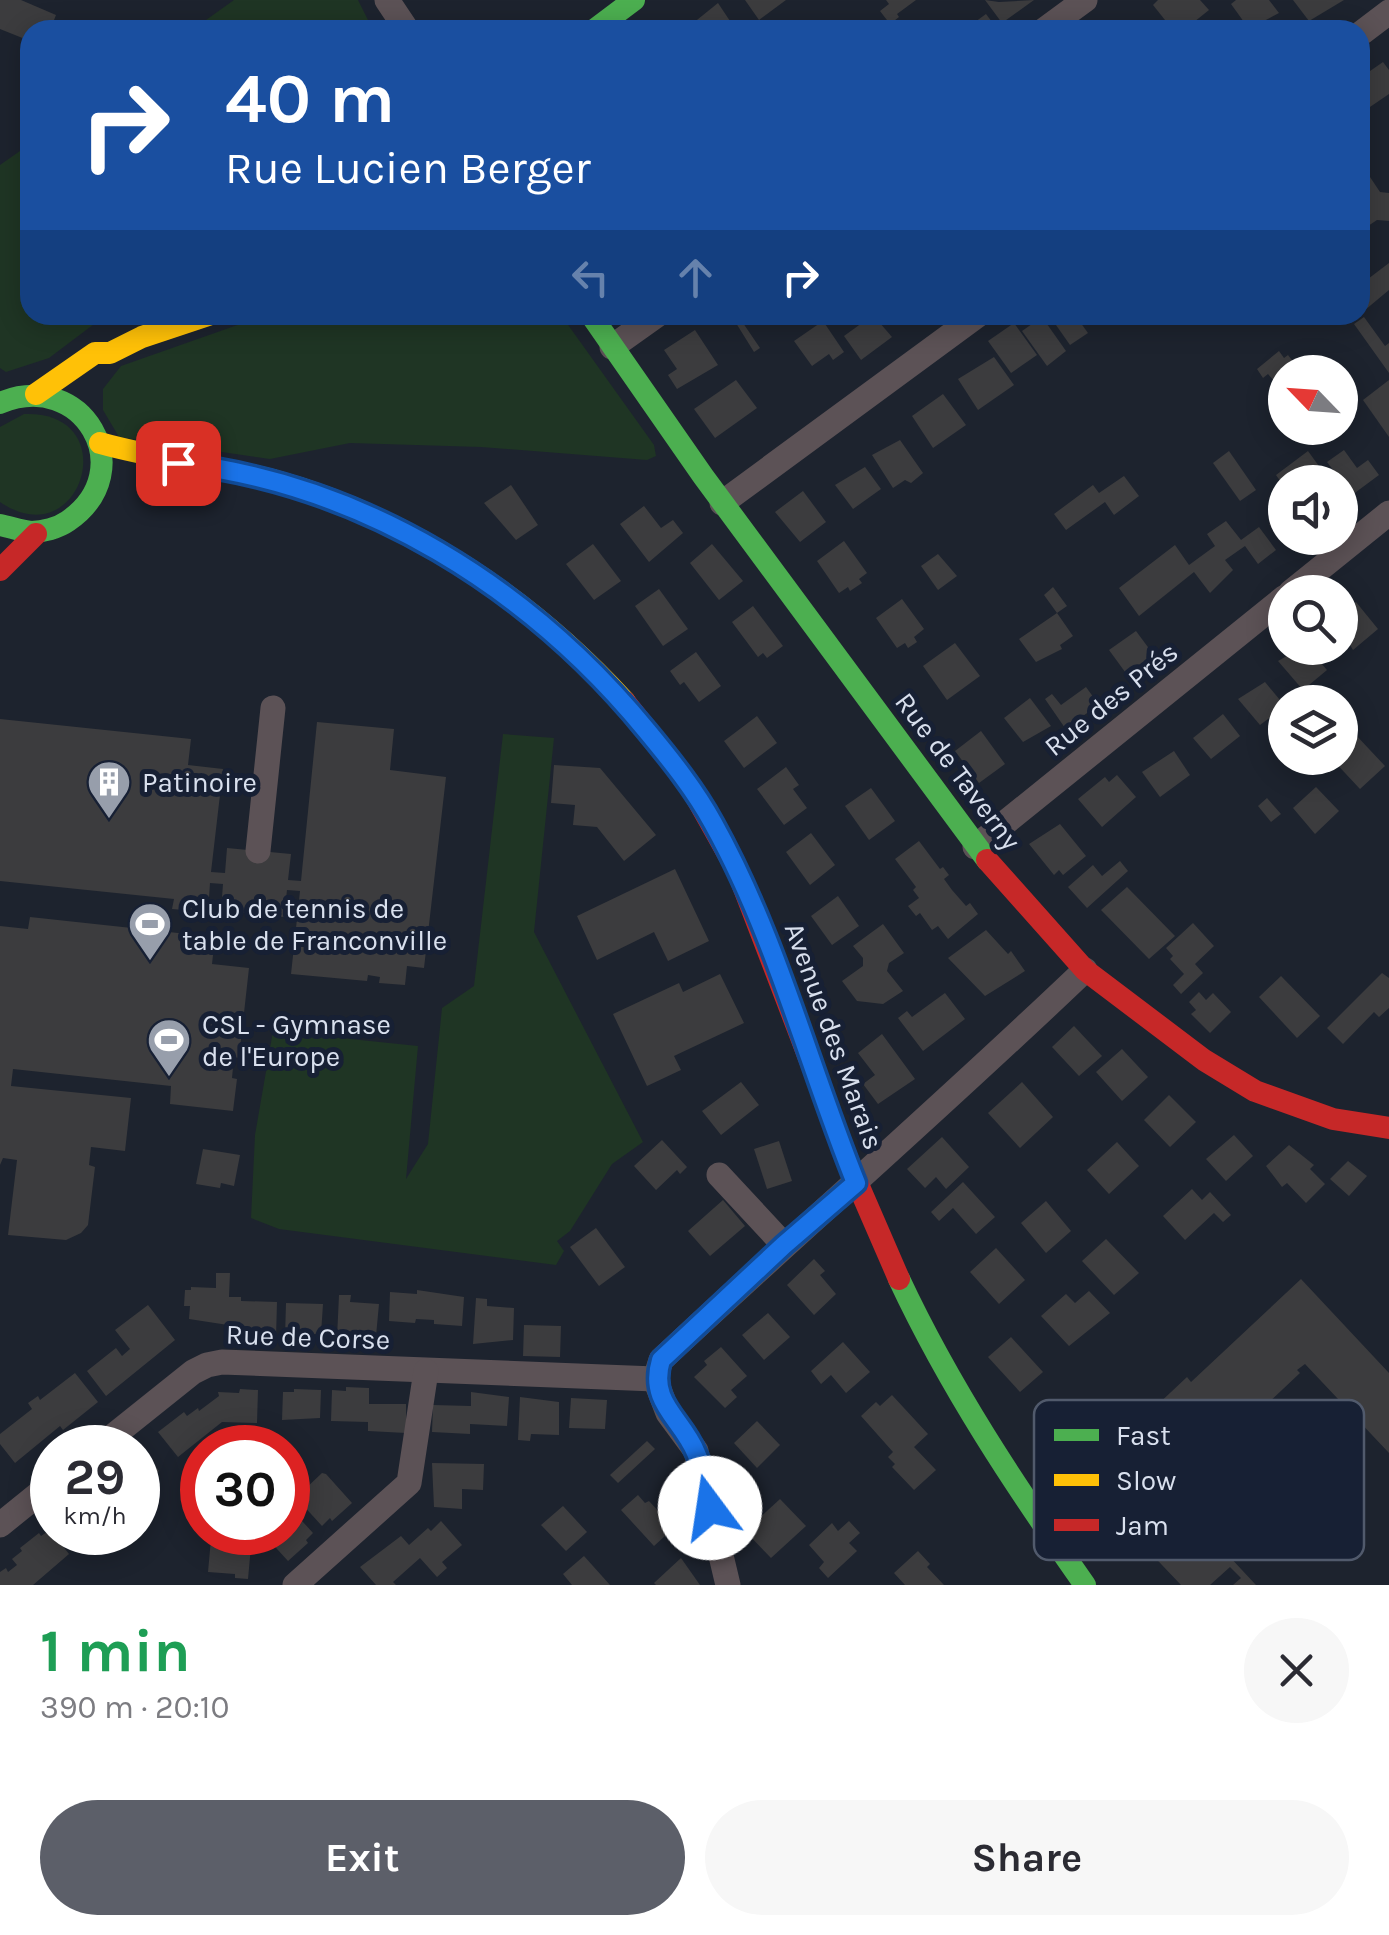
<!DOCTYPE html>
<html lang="en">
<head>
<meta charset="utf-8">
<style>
	body { margin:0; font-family:Karla,sans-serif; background:#f7f7f7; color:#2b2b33; height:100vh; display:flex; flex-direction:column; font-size:38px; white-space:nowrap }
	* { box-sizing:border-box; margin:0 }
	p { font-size:32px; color:#7c7c81 }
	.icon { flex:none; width:55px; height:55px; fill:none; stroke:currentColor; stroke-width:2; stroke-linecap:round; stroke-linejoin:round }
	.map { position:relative; height:1585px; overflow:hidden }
	.panel { display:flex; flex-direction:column; background:#fff; flex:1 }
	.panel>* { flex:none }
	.hud { position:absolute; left:20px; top:20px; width:1350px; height:305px; border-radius:30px; box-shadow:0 5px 25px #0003; background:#1a4fa0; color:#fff; overflow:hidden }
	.needle { width:65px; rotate:295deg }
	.fabs { position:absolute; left:1268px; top:355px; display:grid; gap:20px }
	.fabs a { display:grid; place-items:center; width:90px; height:90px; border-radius:50%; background:#fff; box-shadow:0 5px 25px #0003; font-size:50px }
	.speed { position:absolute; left:30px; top:1425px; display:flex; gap:20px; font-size:50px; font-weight:700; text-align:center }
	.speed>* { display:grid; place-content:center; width:130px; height:130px; border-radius:50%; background:#fff; box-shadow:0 5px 25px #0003; line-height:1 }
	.speed small { font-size:25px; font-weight:400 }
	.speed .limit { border:15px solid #d22; background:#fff; color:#111 }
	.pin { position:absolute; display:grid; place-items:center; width:85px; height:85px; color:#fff; margin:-42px; border-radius:20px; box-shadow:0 5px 15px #0006 }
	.me { position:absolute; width:110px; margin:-55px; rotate:346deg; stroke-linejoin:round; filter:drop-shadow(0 0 8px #0008) }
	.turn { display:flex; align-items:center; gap:35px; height:210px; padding:0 40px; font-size:45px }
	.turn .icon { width:130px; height:130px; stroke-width:2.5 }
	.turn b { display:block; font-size:70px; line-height:85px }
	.lanes { display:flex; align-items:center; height:95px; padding:0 40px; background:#0003; justify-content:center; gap:50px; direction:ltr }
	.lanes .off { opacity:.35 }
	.round { display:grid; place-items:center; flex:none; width:105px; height:105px; border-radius:52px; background:#f7f7f7 }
	.headline { display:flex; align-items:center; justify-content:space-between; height:170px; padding:0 40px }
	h1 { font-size:60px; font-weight:700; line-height:75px; color:#1e9e55 }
	.cta { display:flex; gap:20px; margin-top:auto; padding:20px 40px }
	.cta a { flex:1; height:115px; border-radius:60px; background:#5c5f69; color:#fff; font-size:40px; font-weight:700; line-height:115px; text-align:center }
	.cta a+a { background:#f7f7f7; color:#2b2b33 }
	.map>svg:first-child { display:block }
</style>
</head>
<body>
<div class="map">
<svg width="1389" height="1585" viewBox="0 0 1389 1585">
	<rect width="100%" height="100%" fill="#1d232e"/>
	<g fill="#1f3524">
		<path d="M234,0H358L373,30H192Z"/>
		<path d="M30,144V315H106L49,358L6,372L0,368V165Z"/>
		<path d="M266,315H561L654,445L656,456L647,460L481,447L350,443L270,459L119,437L103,410V389L121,366Z"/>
		<path d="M24,414C126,410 82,558 0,502V427Z"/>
		<path d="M503,734L554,738L534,932L643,1142L612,1164L570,1231L557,1241L564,1251L556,1265L279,1229L251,1218L255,1135L273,1031L418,1046L406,1179L428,1144L442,1008L474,986Z"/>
	</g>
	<g fill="#3c3c3e">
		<path d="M0,0H21L56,15L50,30H30V41L0,29Z"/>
		<path d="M745,0H786L759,20Z"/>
		<path d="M886,0H916L897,14L899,17L890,24L880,11L889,4Z"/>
		<path d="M985,0L999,2L1034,0L1002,23Z"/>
		<path d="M1158,0H1200L1209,10L1184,30H1173L1153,5Z"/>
		<path d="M1236,0H1269L1279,13L1249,29L1231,4Z"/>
		<path d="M1293,0H1344L1309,21Z"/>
		<path d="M718,3L736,30H689L687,28Z"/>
		<path d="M986,14L998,30H964Z"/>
		<path d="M1383,62L1389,70V94L1367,109L1360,99V78Z"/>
		<path d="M1360,162L1380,192L1389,193V221L1377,220L1362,230Z"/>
		<path d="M1389,263V290L1365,310L1360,304V285Z"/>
		<path d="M731,315H753L743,323L760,348L754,352Z"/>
		<path d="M873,315L892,337L861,360L844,336Z"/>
		<path d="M1049,315H1075L1088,333L1070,345Z"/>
		<path d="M1042,317L1066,351L1047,366L1022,331Z"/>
		<path d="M1364,317L1385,346L1389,343V373L1354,324Z"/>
		<path d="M823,321L844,352L833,360L829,354L812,366L794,341Z"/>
		<path d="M1014,323L1037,355L1011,373L988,341Z"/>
		<path d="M695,330L718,365L677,389L668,375L677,369L664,350Z"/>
		<path d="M1279,351L1284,358L1288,355L1301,372H1285V394L1268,374L1263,378L1257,369Z"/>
		<path d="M994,357L1014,385L978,410L958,379Z"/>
		<path d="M736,380L757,408L715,438L694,409Z"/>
		<path d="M1389,380V437L1363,400Z"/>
		<path d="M943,394L966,425L933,448L912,416Z"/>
		<path d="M900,440L923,473L911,483L905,480L893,488L872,455Z"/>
		<path d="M1344,450L1357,468L1368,460L1379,475L1352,495L1327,462Z"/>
		<path d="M1229,451L1256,490L1240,501L1213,463Z"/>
		<path d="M1308,451L1329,480L1285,482V488L1276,475Z"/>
		<path d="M865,467L881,489L853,509L835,485Z"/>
		<path d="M1124,476L1139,496L1114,515L1105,502L1066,530L1054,514L1093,485L1099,493Z"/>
		<path d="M511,485L538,525L516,540L484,503Z"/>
		<path d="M803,491L826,522L800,542L775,512Z"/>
		<path d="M644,506L661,528L673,520L683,533L649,562L620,524Z"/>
		<path d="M1285,512V538H1292L1284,544L1269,524Z"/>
		<path d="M1226,521L1241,540L1259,527L1276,550L1258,564L1245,546L1225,560L1233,570L1210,593L1194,572L1139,616L1119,588L1175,545L1189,565L1215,546L1207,534Z"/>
		<path d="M844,541L867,573L859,579L862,583L850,591L848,587L839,593L817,561Z"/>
		<path d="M593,544L621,581L594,600L566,564Z"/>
		<path d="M712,544L743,581L719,600L690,563Z"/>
		<path d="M938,554L957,576L938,590L921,566Z"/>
		<path d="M1053,587L1067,606L1057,613L1044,595Z"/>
		<path d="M659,589L688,629L663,646L635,606Z"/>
		<path d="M902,599L924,629L914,637L917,642L908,648L905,643L897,648L876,618Z"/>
		<path d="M1356,602L1378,629L1353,650L1350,645L1340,653L1335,648H1340V616Z"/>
		<path d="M753,606L783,646L767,658L763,653L758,657L732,622Z"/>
		<path d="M1057,613L1073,636L1060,645L1062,649L1036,662L1019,639Z"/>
		<path d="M1136,631L1156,658L1128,676L1109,650Z"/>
		<path d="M955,643L980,676L947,700L923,666Z"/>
		<path d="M1301,648H1308L1327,670L1303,690L1278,661Z"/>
		<path d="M696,652L721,686L699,702L684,682L680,685L670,671Z"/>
		<path d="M1265,682L1285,706L1260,725L1238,699Z"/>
		<path d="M1086,687L1099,705L1065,728L1045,699L1052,694L1061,705Z"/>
		<path d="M1030,698L1051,726L1023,742L1004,718Z"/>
		<path d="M1223,714L1240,736L1211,759L1193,738Z"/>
		<path d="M757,716L777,743L744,768L724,741Z"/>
		<path d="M0,719L191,739L188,765L223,769L211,872L225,873L227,848L291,854L288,880L301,881L317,722L394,729L390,770L446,777L424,968L407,966L405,985L379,983L380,977L368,975L367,981L291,974L300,891L287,890L284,917L221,910L223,884L210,883L208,912L172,909L174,899L0,881Z"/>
		<path d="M981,731L1005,764L979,783L955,751Z"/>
		<path d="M1354,733L1385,766L1360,789L1331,758H1340V746Z"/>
		<path d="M1174,751L1190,775L1160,797L1142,772Z"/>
		<path d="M554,765L600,768L656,835L624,861L597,827L573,825L575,805L551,803Z"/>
		<path d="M786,767L799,785L793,789L807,808L784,825L757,789Z"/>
		<path d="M1117,775L1136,797L1102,827L1078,799L1105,777L1109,782Z"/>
		<path d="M1316,787L1339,811L1315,834L1293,808Z"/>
		<path d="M871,788L895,821L869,840L845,806Z"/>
		<path d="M1267,798L1281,814L1271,822L1258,806Z"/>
		<path d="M1060,824L1086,856L1063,875L1059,870L1054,875L1029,844Z"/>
		<path d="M811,833L835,865L810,885L786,852Z"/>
		<path d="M919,841L940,869L943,867L949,875L944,879L952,890L966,906L970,903L978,914L948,939L938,926L932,930L920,913L916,916L908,906L919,898L913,890L916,887L895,859Z"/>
		<path d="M1120,861L1128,871L1087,908L1068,887L1093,865L1102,876Z"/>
		<path d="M675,869L709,941L668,961L654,932L597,960L577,916Z"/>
		<path d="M1127,887L1175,936L1149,959L1101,910Z"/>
		<path d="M838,896L859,926L832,945L811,916Z"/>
		<path d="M30,917L215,937L212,964L249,968L239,1058L234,1057L232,1078L237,1079L233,1111L170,1104L171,1086L13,1069L11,1086L131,1098L125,1151L91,1147L89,1165L95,1167L88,1225L81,1233L66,1240L8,1235L17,1160L3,1158L0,1165V926L28,929Z"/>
		<path d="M1193,923L1214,946L1195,964L1203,973L1181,994L1173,985L1184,974L1170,959L1173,956L1166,948Z"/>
		<path d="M883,924L904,953L889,963L887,971L903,991L883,1004L857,1001L842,981L863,966V958L853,946Z"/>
		<path d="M986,930L1008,954L1011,951L1025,971L985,996L948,958Z"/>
		<path d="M1382,973L1389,978V1008L1379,1017L1374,1012L1343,1044L1327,1028Z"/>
		<path d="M720,974L744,1023L674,1056L681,1070L647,1086L613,1014L679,983L683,992Z"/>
		<path d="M1281,976L1320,1016L1297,1038L1259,997Z"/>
		<path d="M1199,992L1206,1000L1213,993L1231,1012L1210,1033L1191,1014L1196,1010L1189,1002Z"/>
		<path d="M945,993L965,1019L923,1051L898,1018L907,1011L912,1017Z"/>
		<path d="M1074,1026L1102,1056L1079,1076L1052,1047Z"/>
		<path d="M882,1034L915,1079L878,1104L863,1084L875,1075L858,1053Z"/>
		<path d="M1122,1049L1148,1077L1122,1101L1096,1072Z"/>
		<path d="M741,1082L759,1105L721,1135L702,1111Z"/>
		<path d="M1022,1082L1053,1117L1020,1148L988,1113Z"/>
		<path d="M1169,1095L1196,1122L1170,1147L1144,1120Z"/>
		<path d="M1234,1135L1253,1156L1226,1181L1206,1159Z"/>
		<path d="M942,1137L969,1167L946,1189L936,1177L925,1188L907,1169Z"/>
		<path d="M662,1140L687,1167L680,1174L677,1170L656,1190L634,1166Z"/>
		<path d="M779,1141L792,1181L767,1189L754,1149Z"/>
		<path d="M1117,1142L1139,1166L1109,1194L1087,1170Z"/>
		<path d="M1289,1145L1314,1165L1310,1169L1325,1184L1306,1203L1287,1183L1282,1187L1266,1166Z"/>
		<path d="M203,1149L240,1155L234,1186L221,1183L220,1188L196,1184Z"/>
		<path d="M1348,1161L1367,1176L1349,1196L1330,1179Z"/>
		<path d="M963,1182L995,1217L976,1234L953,1208L939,1221L931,1212Z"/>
		<path d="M1192,1189L1202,1200L1210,1192L1231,1215L1223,1222L1214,1213L1185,1240L1163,1216Z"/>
		<path d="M723,1200L745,1226L710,1256L688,1231Z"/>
		<path d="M1046,1201L1071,1231L1046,1253L1021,1223Z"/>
		<path d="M596,1228L625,1267L599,1286L570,1247Z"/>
		<path d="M1106,1239L1139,1273L1114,1295L1082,1261Z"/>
		<path d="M996,1248L1025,1280L999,1304L970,1272Z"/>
		<path d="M814,1259L825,1271L820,1275L836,1294L814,1315L787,1285Z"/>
		<path d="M216,1273H230L229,1297H241V1301L277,1302L276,1338L239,1337L240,1333H228V1325L189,1319L190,1306H184L185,1290H191V1287L216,1288Z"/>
		<path d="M1301,1279L1389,1373V1453L1305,1364L1297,1370L1300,1373L1171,1494L1256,1585H1233L1241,1578L1230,1567L1210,1585H1181L1083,1482L1126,1443L1121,1439L1187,1377L1191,1382Z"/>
		<path d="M417,1290L464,1297L462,1326L434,1324V1320L416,1319L415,1323L389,1321L390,1292L417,1294Z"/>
		<path d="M1089,1291L1110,1313L1069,1346L1041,1316L1066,1294L1075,1303Z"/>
		<path d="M339,1295H351L350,1302L379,1304L376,1336L363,1335V1340L337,1338Z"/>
		<path d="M476,1298L487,1299V1306L514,1308L513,1340L473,1344Z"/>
		<path d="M286,1303L323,1304L321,1334H309V1338L285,1337Z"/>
		<path d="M148,1305L175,1340L106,1396L87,1371L116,1348L122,1356L130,1349L115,1330Z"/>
		<path d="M768,1313L790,1337L764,1360L742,1335Z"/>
		<path d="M524,1325L561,1326L560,1357L523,1356Z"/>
		<path d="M1011,1337L1043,1372L1020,1392L988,1357Z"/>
		<path d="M843,1342L870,1372L846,1393L831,1375L821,1384L811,1371Z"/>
		<path d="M721,1347L747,1376L731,1390L737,1397L725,1408L694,1377L707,1365L704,1361Z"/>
		<path d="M75,1373L98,1402L63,1430L60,1426L15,1463L0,1444V1434L32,1409L28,1403L38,1396L40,1400Z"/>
		<path d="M346,1387L369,1388V1404H406V1433L368,1431V1422L331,1421L332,1390L346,1391Z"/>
		<path d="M240,1389L258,1390L257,1423L222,1422L178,1457L158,1432L184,1412L187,1416L198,1408L199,1411L219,1396L218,1392L239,1393Z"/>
		<path d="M294,1389L321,1390L320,1418L282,1420L283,1392H294Z"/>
		<path d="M471,1392L509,1397L507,1426L470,1424V1434L432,1432L433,1405L471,1406Z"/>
		<path d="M892,1395L928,1434L914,1447L936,1470L914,1490L892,1467L895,1464L888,1457L893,1452L861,1416L876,1402L880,1406Z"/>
		<path d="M520,1397L559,1402V1435L531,1434L530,1441L518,1440Z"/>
		<path d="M571,1398L607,1400L605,1429L569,1428Z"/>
		<path d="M757,1421L780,1445L757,1468L734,1443Z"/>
		<path d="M647,1441L655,1449L618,1483L610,1475Z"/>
		<path d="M140,1446L159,1471L138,1487V1448Z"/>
		<path d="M432,1463L484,1464L483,1490L462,1489V1509L434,1507Z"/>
		<path d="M322,1473L326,1474L352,1503L332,1521L330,1518L322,1526L301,1503L309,1496L304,1490Z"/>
		<path d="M638,1495L645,1503L649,1501L661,1514L664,1512L677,1525L654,1546L621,1510Z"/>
		<path d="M780,1499L806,1526L771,1558L745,1531Z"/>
		<path d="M563,1506L587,1532L566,1551L541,1525Z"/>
		<path d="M293,1511L313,1533L306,1540L308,1543L288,1561L267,1538L274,1532H288V1515Z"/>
		<path d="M441,1521L462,1545L442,1562L447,1568L437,1577L420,1558L393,1582L396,1585H376L360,1567L401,1536L409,1545L428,1528L431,1531Z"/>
		<path d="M849,1521L860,1533L849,1543L857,1551L828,1578L819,1568L824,1562L809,1545L832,1523L838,1531Z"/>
		<path d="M50,1530L69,1554L33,1585H0V1572L6,1568L8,1572L17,1565L12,1559L22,1551L20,1548L39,1533L41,1536Z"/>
		<path d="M239,1534L252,1535L248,1579L235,1578V1574L208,1572L211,1539L238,1542Z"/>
		<path d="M918,1551L930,1564L927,1567L944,1585H905L894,1573Z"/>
		<path d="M584,1556L610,1585H572L563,1574Z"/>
		<path d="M681,1558L700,1585H656L654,1583Z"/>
	</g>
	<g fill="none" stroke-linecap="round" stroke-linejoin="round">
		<g stroke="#5c5256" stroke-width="25">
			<path d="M387,0L407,30"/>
			<path d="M1044,30L1085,0"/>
			<path d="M1360,34L1389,12"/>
			<path d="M612,347L657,315"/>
			<path d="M722,503L978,315"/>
			<path d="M1291,592L1389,513"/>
			<path d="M975,847L1285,597"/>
			<path d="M258,851L273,708"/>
			<path d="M719,1175L784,1245"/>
			<path d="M98,1448L193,1372L207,1365L222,1362L655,1379"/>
			<path d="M0,1525L52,1483"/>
			<path d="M295,1585L409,1483L426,1371"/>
			<path d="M728,1585L696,1451L668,1413L655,1379L661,1360C801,1229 946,1103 1085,970"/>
		</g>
		<g stroke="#4caf50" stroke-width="22">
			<path d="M594,30L634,0"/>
			<path d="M591,315L703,476L987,860"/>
			<path d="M0,403C82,368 142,470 68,521C58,528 43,532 31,532C21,531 10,527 0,525"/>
			<path d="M899,1279C950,1388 1016,1487 1085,1585"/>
		</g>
		<g stroke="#ffc107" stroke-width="22">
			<path d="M36,394L95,353H110L142,337L208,315"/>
			<path d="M100,443C157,459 216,465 272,480C408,517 530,598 625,702"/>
		</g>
		<g stroke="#c62828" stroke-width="22">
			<path d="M0,570L36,534"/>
			<path d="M625,702L686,779L737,870L853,1173L899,1279"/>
			<path d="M987,860L1085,970L1204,1060L1255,1091L1333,1119L1389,1128"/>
		</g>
	</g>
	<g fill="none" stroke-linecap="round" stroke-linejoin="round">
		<g stroke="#114b97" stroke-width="25">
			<path id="route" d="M178,463C364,484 530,588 647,731C671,760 695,790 713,823C776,936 808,1064 856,1183L784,1245L661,1360C648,1403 682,1418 696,1453C704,1470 706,1490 710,1508"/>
		</g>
		<use href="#route" stroke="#1a73e8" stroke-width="18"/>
	</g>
	<defs>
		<g id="building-pin" transform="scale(2.25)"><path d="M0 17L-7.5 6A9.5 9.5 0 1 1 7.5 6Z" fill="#979eab" stroke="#172034"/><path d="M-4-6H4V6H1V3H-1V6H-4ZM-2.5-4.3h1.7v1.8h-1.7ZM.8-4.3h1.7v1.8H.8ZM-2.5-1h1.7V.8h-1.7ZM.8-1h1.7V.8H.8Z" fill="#fff"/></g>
		<g id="stadium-pin" transform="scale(2.25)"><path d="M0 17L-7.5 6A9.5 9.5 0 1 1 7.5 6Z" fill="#979eab" stroke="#172034"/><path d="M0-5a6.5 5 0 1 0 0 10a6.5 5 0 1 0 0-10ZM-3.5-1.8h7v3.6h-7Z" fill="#fff"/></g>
	</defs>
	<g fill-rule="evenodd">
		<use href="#building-pin" x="109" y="782"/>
		<use href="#stadium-pin" x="150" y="924"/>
		<use href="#stadium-pin" x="169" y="1040"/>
	</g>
	<g text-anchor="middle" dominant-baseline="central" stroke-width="10" stroke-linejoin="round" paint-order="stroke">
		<g font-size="28" fill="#d9e0ee" stroke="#172034">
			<text transform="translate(1111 699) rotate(-39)">Rue des Prés</text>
			<text transform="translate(958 771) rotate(53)">Rue de Taverny</text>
			<text transform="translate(834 1036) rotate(70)">Avenue des Marais</text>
			<text transform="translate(308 1337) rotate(2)">Rue de Corse</text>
		</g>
		<g font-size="28" fill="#d9e0ee" stroke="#172034" text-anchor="start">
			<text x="142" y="782">Patinoire</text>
			<text x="182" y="908">Club de tennis de<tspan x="182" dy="32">table de Franconville</tspan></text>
			<text x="202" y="1024">CSL - Gymnase<tspan x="202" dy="32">de l'Europe</tspan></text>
		</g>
	</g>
	<rect x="1034" y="1400" width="330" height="160" rx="15" fill="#172034" stroke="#515a6c" stroke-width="2.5"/>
	<rect x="1054" y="1429" width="45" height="12" fill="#4caf50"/>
	<rect x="1054" y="1474" width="45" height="12" fill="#ffc107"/>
	<rect x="1054" y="1519" width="45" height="12" fill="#c62828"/>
	<g font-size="28" fill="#d9e0ee">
		<text x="1116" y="1445">Fast</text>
		<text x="1116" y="1490">Slow</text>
		<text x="1116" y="1535">Jam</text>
	</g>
</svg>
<div class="fabs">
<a><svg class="needle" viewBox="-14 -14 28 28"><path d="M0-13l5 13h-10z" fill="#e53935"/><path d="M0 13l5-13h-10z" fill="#7c7c81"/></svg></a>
<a><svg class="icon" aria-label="sound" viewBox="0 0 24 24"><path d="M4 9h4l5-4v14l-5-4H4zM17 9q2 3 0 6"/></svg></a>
<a><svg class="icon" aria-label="search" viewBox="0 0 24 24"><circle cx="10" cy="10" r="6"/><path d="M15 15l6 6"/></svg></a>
<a><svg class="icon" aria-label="layers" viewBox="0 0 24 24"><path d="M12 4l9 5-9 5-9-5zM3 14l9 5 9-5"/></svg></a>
</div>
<div class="speed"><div>29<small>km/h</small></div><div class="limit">30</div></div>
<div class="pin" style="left:178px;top:463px;background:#d93025"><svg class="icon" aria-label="arrive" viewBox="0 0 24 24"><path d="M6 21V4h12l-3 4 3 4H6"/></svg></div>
<svg class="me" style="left:710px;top:1508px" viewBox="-20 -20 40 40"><circle r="19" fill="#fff"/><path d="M0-13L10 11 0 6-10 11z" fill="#1a73e8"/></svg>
<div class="hud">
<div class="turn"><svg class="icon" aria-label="right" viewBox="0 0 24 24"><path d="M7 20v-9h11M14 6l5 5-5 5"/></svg><div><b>40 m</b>Rue Lucien Berger</div></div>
<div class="lanes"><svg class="icon off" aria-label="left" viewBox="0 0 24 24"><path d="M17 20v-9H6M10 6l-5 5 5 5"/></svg><svg class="icon off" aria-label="ahead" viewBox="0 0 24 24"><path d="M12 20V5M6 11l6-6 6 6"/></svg><svg class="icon" aria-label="right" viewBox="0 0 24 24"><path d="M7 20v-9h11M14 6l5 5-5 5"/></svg></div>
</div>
</div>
<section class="panel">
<div class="headline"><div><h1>1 min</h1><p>390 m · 20:10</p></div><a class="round"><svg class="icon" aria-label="close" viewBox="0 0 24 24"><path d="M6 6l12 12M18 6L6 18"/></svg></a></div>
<div class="cta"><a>Exit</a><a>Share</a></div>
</section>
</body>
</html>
